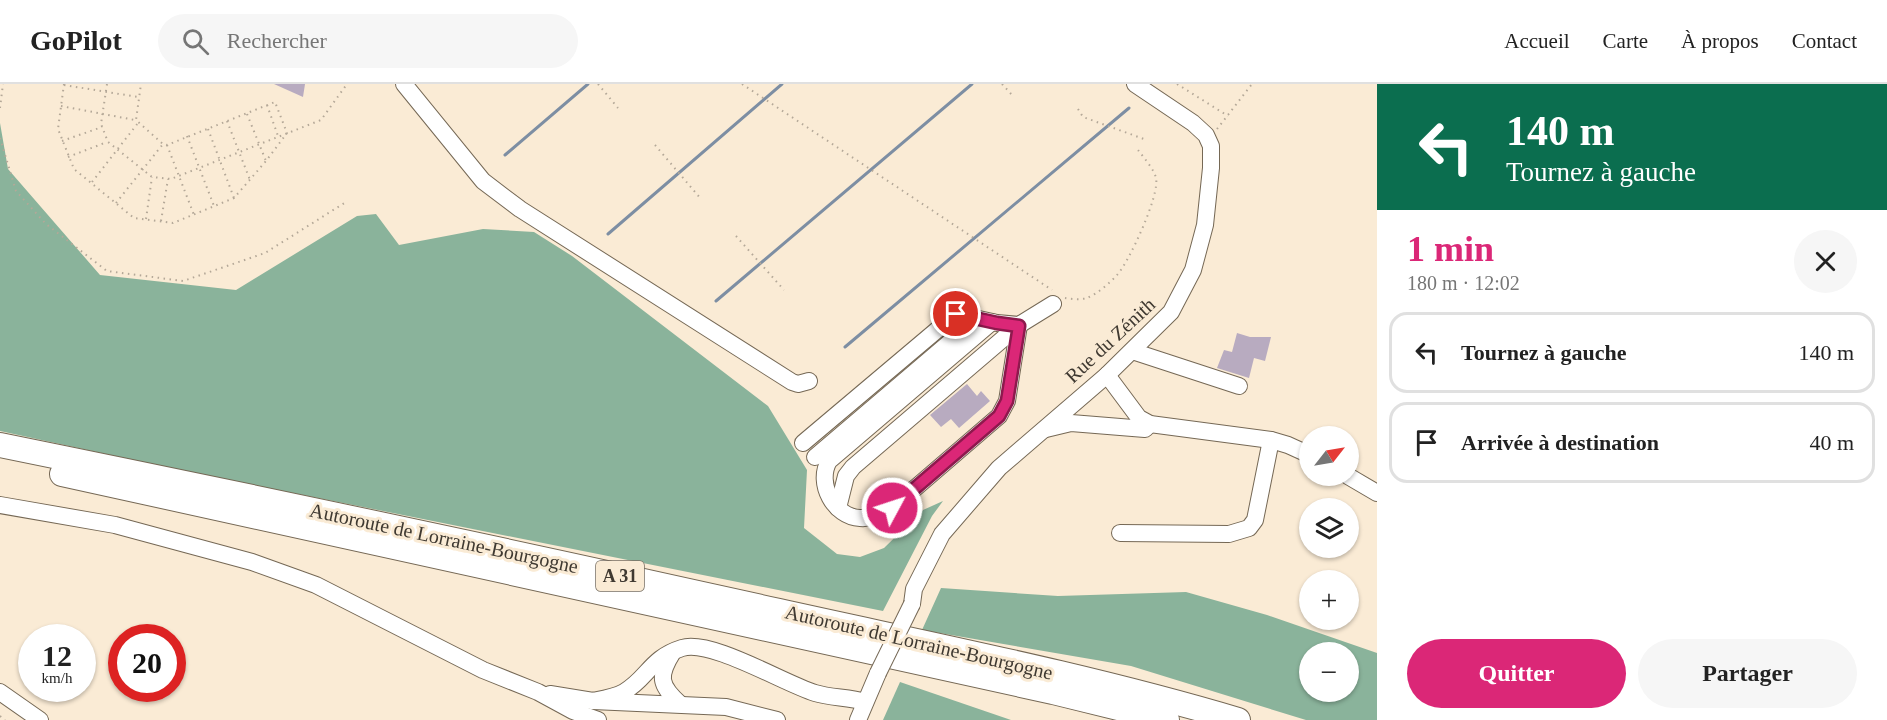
<!DOCTYPE html>
<html lang="fr">
<head>
<meta charset="utf-8">
<style>
	body { margin:0; font-family:Georgia,serif; background:#f6f6f6; color:#222; height:100vh; display:flex; flex-direction:column; font-size:22px; white-space:nowrap }
	* { box-sizing:border-box; margin:0 }
	p { font-size:20px; color:#767676 }
	.icon { flex:none; width:33px; height:33px; fill:none; stroke:currentColor; stroke-width:2; stroke-linecap:round; stroke-linejoin:round }
	.map { position:relative; flex:1; overflow:hidden }
	.panel { display:flex; flex-direction:column; background:#fff; width:510px }
	.panel>* { flex:none }
	.banner { background:#0b6e4f; color:#fff; overflow:hidden }
	.needle { width:39px; rotate:59deg }
	.controls { position:absolute; left:1299px; top:342px; display:grid; gap:12px }
	.controls a { display:grid; place-items:center; width:60px; height:60px; border-radius:50%; background:#fff; box-shadow:0 2px 4px #0004; font-size:30px }
	.speed { position:absolute; left:18px; top:540px; display:flex; gap:12px; font-size:30px; font-weight:700; text-align:center }
	.speed>* { display:grid; place-content:center; width:78px; height:78px; border-radius:50%; background:#fff; box-shadow:0 2px 4px #0004; line-height:1 }
	.speed small { font-size:15px; font-weight:400 }
	.speed .limit { border:9px solid #d22; background:#fff; color:#111 }
	.pin { position:absolute; display:grid; place-items:center; width:51px; height:51px; color:#fff; margin:-26px; border:3px solid #fff; border-radius:50%; box-shadow:0 2px 6px #0007 }
	.me { position:absolute; width:66px; margin:-33px; rotate:50deg; stroke-linejoin:round; filter:drop-shadow(0 0 4px #0008) }
	.turn { display:flex; align-items:center; gap:21px; height:126px; padding:0 30px; font-size:27px }
	.turn .icon { width:78px; height:78px; stroke-width:2.5 }
	.turn b { display:block; font-size:42px; line-height:51px }
	.round { display:grid; place-items:center; flex:none; width:63px; height:63px; border-radius:32px; background:#f6f6f6 }
	.head { display:flex; align-items:center; justify-content:space-between; height:102px; padding:0 30px }
	h1 { font-size:36px; font-weight:800; line-height:45px; color:#db2777 }
	.button { display:flex; gap:12px; margin-top:auto; padding:12px 30px }
	.button a { flex:1; height:69px; border-radius:36px; background:#db2777; color:#fff; font-size:24px; font-weight:800; line-height:69px; text-align:center }
	.button a+a { background:#f6f6f6; color:#222 }
	ul { padding:0; list-style:none }
	li { display:flex; align-items:center; gap:18px; height:81px; margin:0 12px 9px; padding:0 18px; border:3px solid #e0e0e0; border-radius:18px }
	li div { flex:1 }
	li b { display:block; font-size:22px }
	li em { font-style:normal }
	header { display:flex; align-items:center; gap:36px; box-sizing:border-box; height:84px; padding:0 30px; background:#fff; border-bottom:2px solid #e0e0e0 }
	header strong { font-size:28px }
	nav { display:flex; gap:33px; margin-inline-start:auto; font-size:21px }
	.search { width:420px; height:54px; background:#f6f6f6; display:flex; align-items:center; gap:15px; box-sizing:border-box; padding:0 21px; border-radius:33px; color:#767676; font-size:22px }
	main { display:flex; flex:1; min-height:0 }
	.map>svg:first-child { display:block }
</style>
</head>
<body>
<header>
<strong>GoPilot</strong>
<div class="search"><svg class="icon" aria-label="search" viewBox="0 0 24 24"><circle cx="10" cy="10" r="6"/><path d="M15 15l6 6"/></svg>Rechercher</div>
<nav><a>Accueil</a><a>Carte</a><a>À propos</a><a>Contact</a></nav>
</header>
<main>
<div class="map">
<svg width="1377" height="636" viewBox="0 0 1377 636">
	<rect width="100%" height="100%" fill="#faebd5"/>
	<g fill="#8ab39b" fill-rule="evenodd">
		<path d="M0,39L8,85L100,191L236,206L357,132L376,130L399,161L483,145L534,148L572,172L768,322L807,386L804,444L837,470L860,473L884,464L923,426L943,417L932,432L883,527L198,390L0,347Z"/>
		<path d="M941,504L1058,512L1186,508L1267,531L1377,569V636H1306L1131,582L922,546ZM1310,568H1348V608H1310Z"/>
		<path d="M900,598L1011,636H883Z"/>
	</g>
	<g fill="none" stroke-linecap="round" stroke-linejoin="round">
		<g stroke="#7d8ea3" stroke-width="3">
			<path d="M505,71L588,0"/>
			<path d="M608,150L782,0"/>
			<path d="M716,217L972,0"/>
			<path d="M845,263L1129,24"/>
		</g>
	</g>
	<g fill="#b8abc0">
		<path d="M274,0H305L303,13Z"/>
		<path d="M1237,249L1250,253H1271L1265,277L1254,274L1249,294L1217,284L1224,266L1232,268Z"/>
		<path d="M967,300L977,312L981,307L990,317L959,344L951,335L941,343L930,331Z"/>
	</g>
	<g fill="none" stroke-linecap="round" stroke-linejoin="round">
		<g stroke="#756855" stroke-width="18">
			<g id="minor">
				<path d="M404,0L483,97L520,125L792,298L798,300L809,297"/>
				<path d="M992,238L829,377C816,399 834,433 860,434C872,435 882,430 892,424L999,332L1007,317L1019,241"/>
				<path d="M1132,267L1239,302"/>
				<path d="M1107,291L1139,334L1150,340L1271,356L1288,361L1310,371"/>
				<path d="M1046,345L1071,339L1145,345L1150,340"/>
				<path d="M803,359L956,230L997,239L1019,241L1053,220"/>
				<path d="M815,373L977,235"/>
				<path d="M1348,392L1377,409"/>
				<path d="M0,421L115,441L252,478L316,501L483,586L538,608L573,627L598,636"/>
				<path d="M838,424L846,392L853,383L1019,241"/>
				<path d="M1120,449L1229,450L1249,444L1255,436L1271,356"/>
				<path d="M912,520L914,505L942,450L999,384L1107,291L1171,228L1193,186L1205,141L1211,84V62L1206,51L1193,39L1135,0"/>
				<path d="M673,568C658,592 659,601 680,620"/>
				<path d="M0,608L40,636"/>
				<path d="M550,610L593,617L726,623L777,636"/>
				<path d="M593,617C603,615 615,613 624,608C648,594 650,574 682,564C711,555 783,599 815,609C831,614 849,613 865,618"/>
				<path d="M858,636L878,589"/>
			</g>
		</g>
		<g stroke="#756855" stroke-width="26">
			<g id="highway">
				<path d="M0,361C260,414 520,469 779,527C932,561 1087,591 1238,636"/>
				<path d="M62,390L1053,608L1167,636"/>
			</g>
		</g>
		<g stroke="#b4a898" stroke-width="2" stroke-dasharray="1.5 4.5" stroke-linecap="butt">
			<path d="M64,0L58,45L74,85L134,134L173,139L234,114L266,77L287,49L275,18L167,61L163,60L136,36L141,0"/>
			<path d="M107,0L101,40L108,58L152,93L171,95L321,36L347,0"/>
			<path d="M598,0L618,24"/>
			<path d="M742,0L1052,206"/>
			<path d="M1002,0L1013,12"/>
			<path d="M1177,0L1228,32"/>
			<path d="M64,1L138,13"/>
			<path d="M267,21L278,52"/>
			<path d="M61,22L135,36"/>
			<path d="M0,24L3,0"/>
			<path d="M1078,25L1083,33L1144,55"/>
			<path d="M247,30L266,77"/>
			<path d="M227,37L250,96"/>
			<path d="M208,45L234,114"/>
			<path d="M1217,45L1252,0"/>
			<path d="M187,52L214,122"/>
			<path d="M0,54L16,107L46,140L107,187L183,197L265,169L346,118"/>
			<path d="M62,57L102,43"/>
			<path d="M167,61L194,131"/>
			<path d="M655,61L701,115"/>
			<path d="M68,73L107,58"/>
			<path d="M92,98L138,39"/>
			<path d="M116,119L163,60"/>
			<path d="M146,135L152,93"/>
			<path d="M161,137L168,95"/>
			<path d="M736,152L784,206"/>
			<path d="M1065,214C1071,215 1081,216 1087,214C1098,209 1109,200 1117,191C1129,178 1160,111 1156,94C1154,85 1144,74 1138,66"/>
			<path d="M0,632L5,636"/>
		</g>
		<use href="#minor" stroke="#fff" stroke-width="16"/>
		<use href="#highway" stroke="#fff" stroke-width="24"/>
		<g stroke="#756855" stroke-width="18" stroke-linecap="butt">
			<path id="minor-bridge" d="M878,589L912,520"/>
		</g>
		<use href="#minor-bridge" stroke="#fff" stroke-width="16"/>
	</g>
	<g fill="none" stroke-linecap="round" stroke-linejoin="round">
		<g stroke="#8e194d" stroke-width="15">
			<path id="route" d="M892,424L999,332L1007,317L1019,242L997,239L956,230"/>
		</g>
		<use href="#route" stroke="#db2777" stroke-width="10"/>
	</g>
	<g text-anchor="middle" dominant-baseline="central" stroke-width="6" stroke-linejoin="round" paint-order="stroke">
		<rect fill="#faebd5" stroke="#776e62" stroke-width="1.5" x="596" y="477" width="48" height="30" rx="4.5"/>
		<g font-size="18" font-weight="bold" fill="#3f3931">
			<text x="620" y="492">A 31</text>
		</g>
		<g font-size="20" fill="#3f3931" stroke="#faebd5">
			<text transform="translate(1110 256) rotate(-43)">Rue du Zénith</text>
			<text transform="translate(444 454) rotate(12)">Autoroute de Lorraine-Bourgogne</text>
			<text transform="translate(919 558) rotate(13)">Autoroute de Lorraine-Bourgogne</text>
		</g>
	</g>
</svg>
<div class="controls">
<a><svg class="needle" viewBox="-14 -14 28 28"><path d="M0-13l5 13h-10z" fill="#e53935"/><path d="M0 13l5-13h-10z" fill="#767676"/></svg></a>
<a><svg class="icon" aria-label="layers" viewBox="0 0 24 24"><path d="M12 4l9 5-9 5-9-5zM3 14l9 5 9-5"/></svg></a>
<a>+</a>
<a>−</a>
</div>
<div class="speed"><div>12<small>km/h</small></div><div class="limit">20</div></div>
<div class="pin" style="left:956px;top:230px;background:#d93025"><svg class="icon" aria-label="arrive" viewBox="0 0 24 24"><path d="M6 21V4h12l-3 4 3 4H6"/></svg></div>
<svg class="me" style="left:892px;top:424px" viewBox="-20 -20 40 40"><circle r="17" fill="#db2777" stroke="#fff" stroke-width="3"/><path d="M0-11L8 9 0 5-8 9z" fill="#fff"/></svg>
</div>
<section class="panel">
<div class="banner">
<div class="turn"><svg class="icon" aria-label="left" viewBox="0 0 24 24"><path d="M17 20v-9H6M10 6l-5 5 5 5"/></svg><div><b>140 m</b>Tournez à gauche</div></div>
</div>
<div class="head"><div><h1>1 min</h1><p>180 m · 12:02</p></div><a class="round"><svg class="icon" aria-label="close" viewBox="0 0 24 24"><path d="M6 6l12 12M18 6L6 18"/></svg></a></div>
<ul>
<li><svg class="icon" aria-label="left" viewBox="0 0 24 24"><path d="M17 20v-9H6M10 6l-5 5 5 5"/></svg><div><b>Tournez à gauche</b></div><em>140 m</em></li>
<li><svg class="icon" aria-label="arrive" viewBox="0 0 24 24"><path d="M6 21V4h12l-3 4 3 4H6"/></svg><div><b>Arrivée à destination</b></div><em>40 m</em></li>
</ul>
<div class="button"><a>Quitter</a><a>Partager</a></div>
</section>
</main>
</body>
</html>
